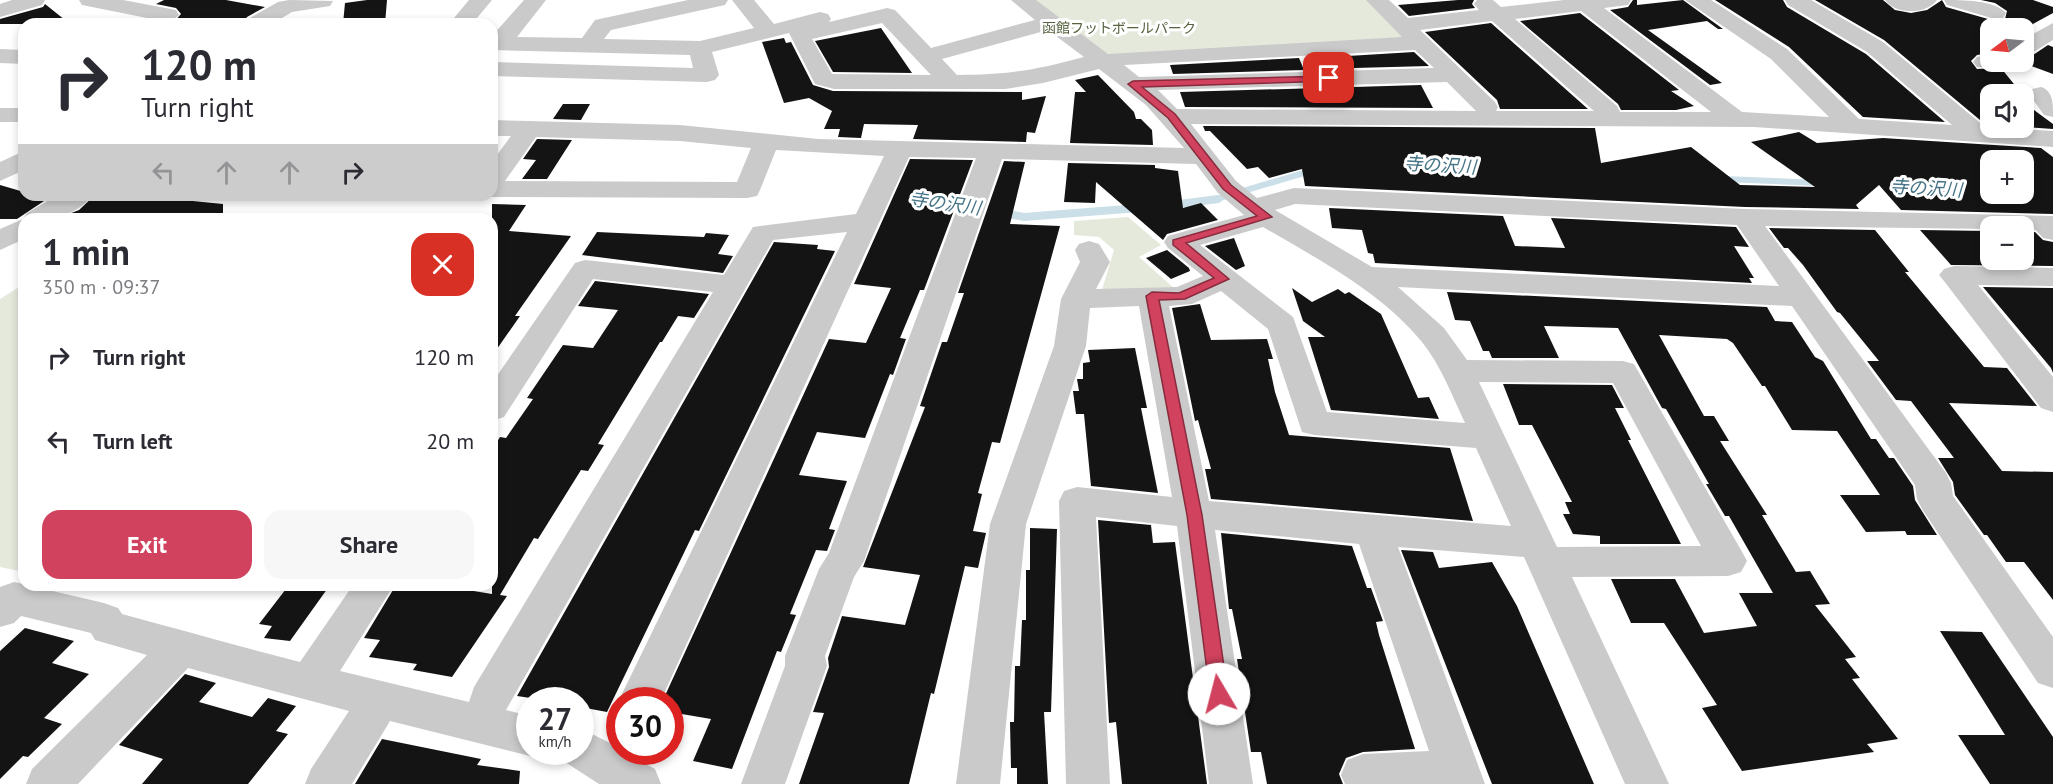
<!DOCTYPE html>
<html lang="en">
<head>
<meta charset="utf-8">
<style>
	body { margin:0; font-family:"PT Sans","Noto Sans JP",sans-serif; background:#f7f7f7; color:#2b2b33; height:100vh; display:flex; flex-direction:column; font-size:22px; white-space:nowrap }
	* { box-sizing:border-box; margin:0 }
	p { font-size:20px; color:#7c7c81 }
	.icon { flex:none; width:33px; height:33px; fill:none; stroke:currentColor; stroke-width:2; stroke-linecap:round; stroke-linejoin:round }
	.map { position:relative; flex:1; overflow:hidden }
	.side { position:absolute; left:18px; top:213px; width:480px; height:378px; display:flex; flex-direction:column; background:#fff; border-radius:18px; box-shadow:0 3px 9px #0003 }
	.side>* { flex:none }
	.banner { position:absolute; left:18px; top:18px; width:480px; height:183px; border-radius:18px; box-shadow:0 3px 9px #0003; background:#fff; color:#2b2b33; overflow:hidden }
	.needle { width:39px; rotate:254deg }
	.fabs { position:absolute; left:1980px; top:18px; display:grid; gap:12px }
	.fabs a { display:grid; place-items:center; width:54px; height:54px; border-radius:12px; background:#fff; box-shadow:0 3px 9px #0003; font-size:30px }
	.speed { position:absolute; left:516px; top:687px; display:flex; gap:12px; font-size:30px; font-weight:700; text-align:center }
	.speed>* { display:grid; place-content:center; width:78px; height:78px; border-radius:50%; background:#fff; box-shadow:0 3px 9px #0003; line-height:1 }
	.speed small { font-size:15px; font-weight:400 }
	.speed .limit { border:9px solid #d22; background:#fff; color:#111 }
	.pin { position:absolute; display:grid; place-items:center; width:51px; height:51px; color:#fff; margin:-26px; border-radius:12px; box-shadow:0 3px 9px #0006 }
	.me { position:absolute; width:66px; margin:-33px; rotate:352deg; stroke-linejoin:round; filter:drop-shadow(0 0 4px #0008) }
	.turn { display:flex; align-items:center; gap:21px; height:126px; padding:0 24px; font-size:27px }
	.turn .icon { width:78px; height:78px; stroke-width:2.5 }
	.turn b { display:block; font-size:42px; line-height:51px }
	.lanes { display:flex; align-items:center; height:57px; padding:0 24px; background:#0003; justify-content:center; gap:30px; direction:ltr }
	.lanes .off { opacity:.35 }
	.round { display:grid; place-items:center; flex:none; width:63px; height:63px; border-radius:18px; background:#f7f7f7 }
	.headline { display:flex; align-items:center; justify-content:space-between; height:102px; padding:0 24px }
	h1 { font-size:36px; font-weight:600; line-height:45px }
	.primary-button { display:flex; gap:12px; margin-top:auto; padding:12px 24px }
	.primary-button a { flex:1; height:69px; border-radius:18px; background:#d1425e; color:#fff; font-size:24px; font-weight:600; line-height:69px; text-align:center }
	.primary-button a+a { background:#f7f7f7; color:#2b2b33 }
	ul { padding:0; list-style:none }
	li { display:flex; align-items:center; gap:18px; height:84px; padding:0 24px }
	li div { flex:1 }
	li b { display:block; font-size:22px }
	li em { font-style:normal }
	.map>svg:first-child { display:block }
</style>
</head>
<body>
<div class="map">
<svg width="2053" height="784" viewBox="0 0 2053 784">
	<rect width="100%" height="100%" fill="#fff"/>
	<g fill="#e5e9dc">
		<path d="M1035,0H1367L1408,42L1111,57Z"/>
		<path d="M1128,217L1161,245L1139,257L1175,289L1102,290L1114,250L1099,237L1074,235V221Z"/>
		<path d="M24,284V572L0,567V299Z"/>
	</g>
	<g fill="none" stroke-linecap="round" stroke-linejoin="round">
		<g stroke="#cadfe7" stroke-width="6">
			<path d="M1724,179L1819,183"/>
			<path d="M1213,200L1314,170"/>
		</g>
		<g stroke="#cadfe7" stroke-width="8">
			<path d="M1172,205L1218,199"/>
			<path d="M1002,213L1024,217L1139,208"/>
		</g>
	</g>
	<g fill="#141414" fill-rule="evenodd">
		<path d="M164,0H226L265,7L247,17L243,24H172L181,14L176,8L156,4Z"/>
		<path d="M367,0H387L385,24H343L345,3Z"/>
		<path d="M1458,0H1474L1472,4L1475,8L1409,16L1398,5Z"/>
		<path d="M1633,0H1637V5L1683,0L1723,29H1718L1707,21L1648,30L1722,83L1710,85L1610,10L1628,7Z"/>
		<path d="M1715,0H1783L1787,7L1866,54L1945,122L1863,117L1789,47Z"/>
		<path d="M1815,0H1883L1895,10L1911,13L1927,10L1942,0L1946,7L1995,21L2005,19L2007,11L1995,3L1981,0H2033L2053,7V13L2024,29L1990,28V50L1987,49L1990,53L1977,55L1971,61L1977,69L2001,68L2022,94H1990V125H1986L1884,40Z"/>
		<path d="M45,4L70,24H0V19L43,7Z"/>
		<path d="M1580,13L1679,90L1671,91L1694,106L1676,110H1621L1618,104L1520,21Z"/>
		<path d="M1491,23L1588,109H1500L1497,100L1425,32Z"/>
		<path d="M881,28L912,73L833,72L815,41Z"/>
		<path d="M784,38L786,43L791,42L813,85L833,91L1022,92V100L1046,96L1035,133L1027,132L1026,142L913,139L918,125L864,124L861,138L838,137L840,129H824L832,111L809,98L784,103L762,42Z"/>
		<path d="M2048,45L2053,47V74L2021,62H2024V57L2033,55Z"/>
		<path d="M1414,52L1429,66L1354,68L1348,56Z"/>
		<path d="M1299,58L1304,70L1173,74L1170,65Z"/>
		<path d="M1098,75L1134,112L1136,119H1141L1152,130L1153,145L1070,143L1075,92H1086L1075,80Z"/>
		<path d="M1421,85L1433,108L1185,107L1180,92Z"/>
		<path d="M2024,96L2034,110L2053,124V129L2024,127Z"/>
		<path d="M563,104H590L581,120L553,119Z"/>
		<path d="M1203,126L1595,128L1601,163L1691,147L1740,185L1815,187L1751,142L1799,132L1817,143L1883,138L2041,148L2053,157V214L1901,210L1879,185L1856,205L1859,209L1745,207L1305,186L1302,169L1269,178L1258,167L1247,169L1210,131H1205ZM1990,160H2024V194H1990Z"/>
		<path d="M537,139L572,140L547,179H522L536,160L523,159Z"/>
		<path d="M910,159L973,160L924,290H920L900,338L906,339L893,375L890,374L865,438L817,432L799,475L847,481L829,529L835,530L827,551L816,550L790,614L796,615L781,652L777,651L732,769L693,761L711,719L670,712V700H663L829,339L866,343L891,288L854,284Z"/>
		<path d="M1004,161L1025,162L1010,224L1060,226L1000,443L992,442L978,493L982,494L973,531L986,533L978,568L965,566L934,694L931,693L909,784H799L824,713L813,712L829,667L828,658L842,616L905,625L920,575L863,567L925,407L920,406L942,342H947L964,293H958Z"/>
		<path d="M1068,163L1155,165V168L1178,171L1183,208L1201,203L1218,220L1167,234L1163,240L1096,182L1095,203L1064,202Z"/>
		<path d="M0,185L24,192V195L47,199L17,219H0Z"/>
		<path d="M95,195H132L223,204V219H56L79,210Z"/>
		<path d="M492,204L526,205L509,231L571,236L515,316H520L492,356Z"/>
		<path d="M1329,208L1503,216L1515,246L1565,248L1551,218L1736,227L1749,247L1734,246L1754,278H1749L1752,283L1375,263L1373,254L1368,253L1362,230L1332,228Z"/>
		<path d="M1769,228L1875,230L1909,272H1905L1984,367L2007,368L2037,406L1949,403L2002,471L2053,472V600L2024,562H2006L1987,535H1984L1955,495L1953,482L1938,458H1954L1911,401L1896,400L1867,361H1879L1840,313L1837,312L1803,265L1788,248H1784Z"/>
		<path d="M1920,230L1990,231V260H2024V232H2035L2043,240L2053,242V266L1951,265Z"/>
		<path d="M597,232L704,237L706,233L729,235L718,254L733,256L723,273L582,255Z"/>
		<path d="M1234,238L1245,266L1236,270L1205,246Z"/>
		<path d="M774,242L818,245L817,249L835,251L699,531L695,530L607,712L580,707V700H544L517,696Z"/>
		<path d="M1167,250L1189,268L1190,271L1171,279L1146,258Z"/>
		<path d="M595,281L709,294L694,318L678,316L662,342H660L598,444L604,445L588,471L581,470L538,539L534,538L500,595L507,596L452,677L413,670L417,664L369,657L380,640L364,638L396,585H437L492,594V450L500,437L506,438L533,399L527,398L563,345L593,348L618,310L578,306Z"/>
		<path d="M1983,287L2053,288V373L2051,368Z"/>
		<path d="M1292,288L1312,302L1338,289L1345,294L1349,292L1381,314L1418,398L1429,397L1439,419L1331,410L1308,337H1325L1303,321Z"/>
		<path d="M1447,292L1767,307L1775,321L1792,322L1815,357L1823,361L1871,439H1876L1889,458H1894L1913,486L1915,500L1937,535H1907L1905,531L1866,532L1840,495H1880L1837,431L1792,430L1765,386H1762L1733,343L1727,339L1659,335L1704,416H1714L1729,441H1720L1767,515H1762L1796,572L1810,571L1830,604L1815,605L1856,657L1845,659L1860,678L1852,679L1898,739L1867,744L1874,752L1742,771L1702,708L1717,705L1664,623H1631L1611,579H1675L1704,633L1757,626L1739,593H1773L1729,516H1725L1706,484H1709L1666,409L1662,408L1618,328L1544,326L1559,358H1492L1489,351H1483L1470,321L1455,320Z"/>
		<path d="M1200,304L1211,340L1267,339L1273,359H1268L1275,392L1289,435L1450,448L1473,521L1211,499L1205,469H1211L1198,420L1195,421L1172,308Z"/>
		<path d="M1135,348L1147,408H1141L1158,493L1091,486L1084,414H1076L1073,391H1079L1077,379H1083V363L1090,362L1088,350Z"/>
		<path d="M1503,384L1612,385L1624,408H1615L1631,440H1628L1681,544H1600V536L1573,534L1563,514H1570L1565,502H1572L1532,425H1519Z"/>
		<path d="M1098,520L1151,525L1153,543L1175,542L1207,784H1122L1116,722L1109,723Z"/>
		<path d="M1030,528L1057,529L1051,712H1044L1048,784H1017V768H1011L1010,722H1014L1015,666H1020L1022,620H1026V570H1030Z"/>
		<path d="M1221,533L1352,546L1367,588H1371L1383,621L1376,622L1379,635L1415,749L1363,752L1346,758L1339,774L1343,784H1267L1261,752H1251L1237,659H1242L1232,609H1229Z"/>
		<path d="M1401,550L1433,552L1439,568L1492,562L1517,606L1594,784H1492Z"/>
		<path d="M289,585H330L290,641L264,638L272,626L259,624Z"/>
		<path d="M25,628L74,641L52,663L89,674L44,718L62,724L28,757L23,756L0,779V651Z"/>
		<path d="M1940,631L1982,632L2053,737V784H1990L1958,735H2005Z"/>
		<path d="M185,674L216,683L199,702L252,717L268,698L296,706L276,731L288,734L248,784H142L163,759L119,745Z"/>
		<path d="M382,739L481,759L477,765L520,771L519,784H355Z"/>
	</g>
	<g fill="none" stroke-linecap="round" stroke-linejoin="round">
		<g fill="#cacaca" fill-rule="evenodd">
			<path d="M12,0H45L42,5L0,17V4Z"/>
			<path d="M79,0H123L176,10L179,15L168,24H141L147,18L82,5Z"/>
			<path d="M289,0L333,1L330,6L292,12L272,24H245L248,19L278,2Z"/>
			<path d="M469,0H492L472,24H449Z"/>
			<path d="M524,0H546L517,37L582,38L595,20L688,0H728L725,5L611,30L604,39L700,41L754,28L732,0H754L774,24L820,12L828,14L831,19L829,22L887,8L895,10L931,48L1035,20L1011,0H1036L1108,54L1402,37L1366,0H1389L1408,18L1479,10L1474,4L1477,0H1493L1501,7L1564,0H1631L1628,5L1604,8L1742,112L1829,117L1771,59L1685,0H1711L1787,49L1859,119L1952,125L1867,52L1788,5L1785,0H1811L1883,42L1985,127L2053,131V147L1754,127L1191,124L1236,181L1257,198L1294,188L1745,209L2053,216V240L2043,238L2036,230H2024V226H1990V229L1765,226L1946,473L1951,483L1953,496L2053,637V688L2038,683L1922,509L1917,499L1915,485L1792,306L1398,287L1444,328L1467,360L1623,361L1634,364L1741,550L1747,561L1741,572L1728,576L1572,577L1669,784H1625L1524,557L1398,547L1485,784H1345L1341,775L1347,760L1363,754L1429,751L1359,544L1215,530L1253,784H1209L1177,526L1096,517L1110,784H1066L1059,501L1064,491L1077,487L1172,497L1139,306L1090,308L1086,346L1026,524L1000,784H956L990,524L1054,346L1061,299L1080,262L1075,250L1079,244L1089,241L1099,244L1110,262L1096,289L1177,287L1203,276L1168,248L1164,242L1168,236L1244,215L1218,193L1196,164L1002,159L864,561L854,577L825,656L827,666L785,784H741L785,666V656L819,569L829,553L976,158L909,157L661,700H619L847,232L773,240L506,710L530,716V752H541L530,756L390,721L352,784H305L311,769L349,711L188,668L78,784H26L32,769L147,655L95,640L91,633L21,616L14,623L0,627V587L14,582L104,603L118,608L122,614C182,630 240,647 300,662L353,585H394L340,671L469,702L474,687L713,292L593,279L504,417L492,421V383L575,263L585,260L724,275L753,227L856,214L884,156L776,150L760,190L757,196L747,198L492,197L484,195H492V162L511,136H492V120L680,125L818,139L1184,148L1146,105L1099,69L1043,83L1005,89H834L815,84L789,33L712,52L719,75L715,80L707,82L492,76V62L693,68L690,55L492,50V36ZM1581,11L1711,112H1620L1617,106L1515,19ZM1492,21L1594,111H1496L1498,107L1495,102L1420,30ZM882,23L931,75L832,74L812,39ZM1048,30L1084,57C1036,70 1007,75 957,75L942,59ZM1415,50L1434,68L1139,77L1124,65ZM1447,82L1476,111L1177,109L1158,90ZM536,137L680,141L751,148L737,182L505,181ZM1295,204L1737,225L1779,286L1372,267L1275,210ZM1263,227C1319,260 1380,291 1422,342C1441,366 1452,395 1465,423L1327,412L1293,317L1200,245ZM1221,291L1268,329L1302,432L1314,435L1476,448L1511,526L1209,501L1169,306L1192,304ZM1479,382L1613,383L1701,546L1557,547Z"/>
			<path d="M1885,0H1937C1926,15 1896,15 1885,0Z"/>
			<path d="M1944,0C1962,0 1995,0 2006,13L2003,18L1995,19L1947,5Z"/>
			<path d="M2053,23V40L2032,53L2024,55V39Z"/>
			<path d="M0,49L24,50V64L0,63Z"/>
			<path d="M1990,55V62H2002L1999,67H1977L1973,62L1977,57Z"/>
			<path d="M2041,87C2053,91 2053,103 2053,117L2044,115L2029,94L2032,89Z"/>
			<rect x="0" y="108" width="24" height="14"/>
			<path d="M24,151V170L0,181V162Z"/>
			<path d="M58,195H92C76,218 49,219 24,219V239L0,250V229L23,219L27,213Z"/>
			<path d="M1954,266L2053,268V286L1978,285L2053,377V412L2041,408L1944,281L1939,275L1944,269Z"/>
			<path d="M580,728L620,748V752H625L655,769L661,784H599L565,762L560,752H580Z"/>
		</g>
	</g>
	<path fill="#d1425e" stroke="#882b3d" stroke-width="1.5" d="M1329,76H1332V81L1142,87L1175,114L1231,185L1272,217L1186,243L1229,279L1185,299L1159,300L1202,515L1228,694L1225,700L1219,702L1213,700L1210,694L1187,515L1146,296L1152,292L1179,293L1214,278L1173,245V240L1257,216L1223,189L1168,118L1128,84L1133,81Z"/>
	<g text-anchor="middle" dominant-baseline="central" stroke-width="6" stroke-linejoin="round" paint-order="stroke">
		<g font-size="14" fill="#556340" stroke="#fff">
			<text x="1119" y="28">函館フットボールパーク</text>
		</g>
		<g font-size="18" font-style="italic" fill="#457486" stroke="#fff">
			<text transform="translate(1440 165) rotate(3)">寺の沢川</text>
			<text transform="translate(1926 188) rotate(3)">寺の沢川</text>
			<text transform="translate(945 203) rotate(8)">寺の沢川</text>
		</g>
	</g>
</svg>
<div class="fabs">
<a><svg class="needle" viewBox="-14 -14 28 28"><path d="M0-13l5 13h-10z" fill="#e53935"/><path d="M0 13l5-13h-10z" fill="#7c7c81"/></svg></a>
<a><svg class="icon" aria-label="sound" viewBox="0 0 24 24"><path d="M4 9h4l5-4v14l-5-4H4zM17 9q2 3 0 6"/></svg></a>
<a>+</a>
<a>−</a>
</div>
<div class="speed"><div>27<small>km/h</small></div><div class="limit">30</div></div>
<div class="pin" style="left:1329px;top:78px;background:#d93025"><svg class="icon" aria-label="arrive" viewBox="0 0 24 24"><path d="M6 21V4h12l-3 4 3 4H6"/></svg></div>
<svg class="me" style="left:1219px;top:694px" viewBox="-20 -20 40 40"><circle r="19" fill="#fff"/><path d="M0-13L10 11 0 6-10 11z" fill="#d1425e"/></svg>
<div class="banner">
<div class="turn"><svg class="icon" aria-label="right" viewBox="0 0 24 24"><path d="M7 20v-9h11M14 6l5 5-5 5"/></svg><div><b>120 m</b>Turn right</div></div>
<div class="lanes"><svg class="icon off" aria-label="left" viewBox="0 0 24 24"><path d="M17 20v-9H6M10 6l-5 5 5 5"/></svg><svg class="icon off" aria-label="ahead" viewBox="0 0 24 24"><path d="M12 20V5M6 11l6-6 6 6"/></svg><svg class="icon off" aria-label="ahead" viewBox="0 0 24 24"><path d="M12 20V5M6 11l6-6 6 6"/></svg><svg class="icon" aria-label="right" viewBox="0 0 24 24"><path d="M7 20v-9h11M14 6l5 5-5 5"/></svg></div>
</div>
<section class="side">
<div class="headline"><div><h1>1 min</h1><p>350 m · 09:37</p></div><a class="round" style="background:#d93025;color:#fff"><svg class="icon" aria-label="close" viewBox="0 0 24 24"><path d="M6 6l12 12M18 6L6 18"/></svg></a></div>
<ul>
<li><svg class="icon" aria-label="right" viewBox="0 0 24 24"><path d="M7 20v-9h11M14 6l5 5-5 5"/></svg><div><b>Turn right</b></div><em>120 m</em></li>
<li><svg class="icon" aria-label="left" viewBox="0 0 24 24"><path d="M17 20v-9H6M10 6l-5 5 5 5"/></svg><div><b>Turn left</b></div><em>20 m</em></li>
</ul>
<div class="primary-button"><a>Exit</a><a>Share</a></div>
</section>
</div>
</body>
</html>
